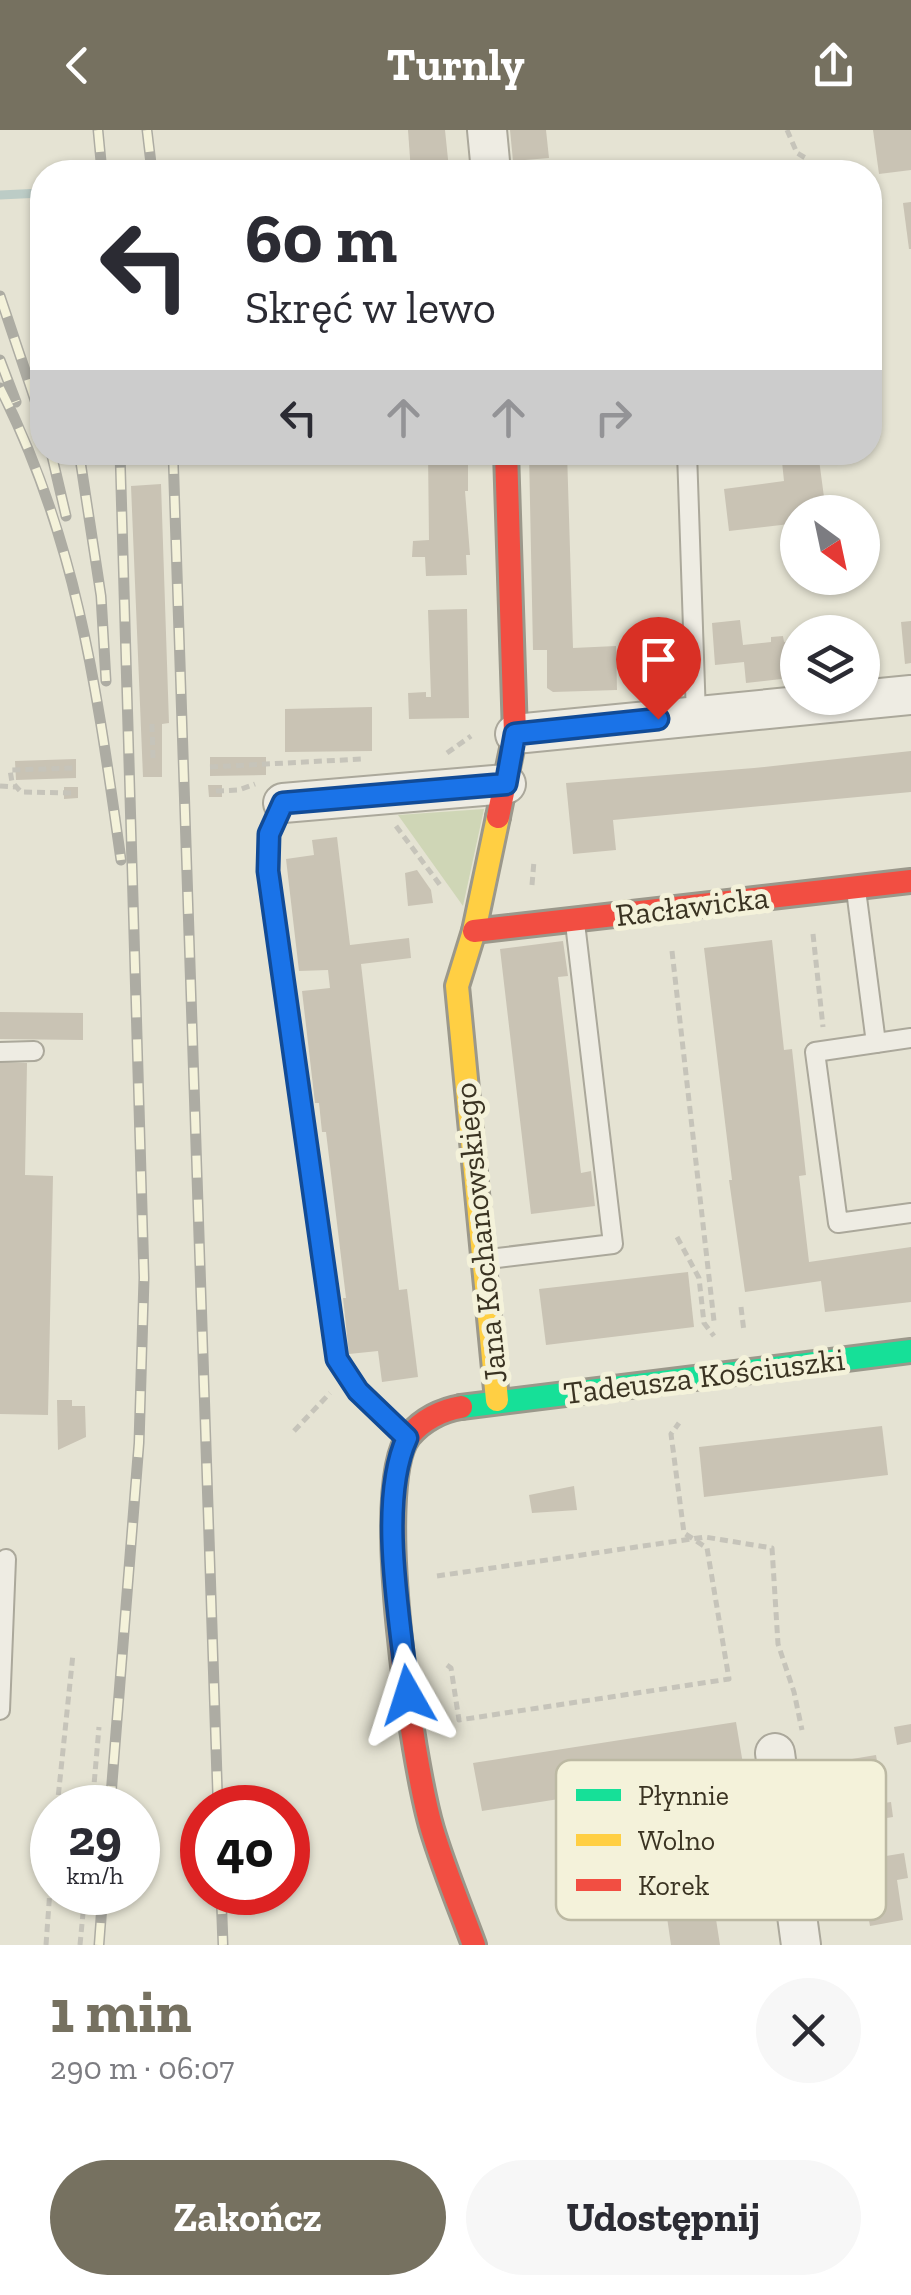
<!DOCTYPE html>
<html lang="pl">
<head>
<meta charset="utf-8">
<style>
	body { margin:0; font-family:"Zilla Slab",serif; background:#f7f7f7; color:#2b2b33; height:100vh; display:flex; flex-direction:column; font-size:38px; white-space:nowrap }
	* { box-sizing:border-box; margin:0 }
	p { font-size:32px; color:#7c7c81 }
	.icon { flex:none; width:55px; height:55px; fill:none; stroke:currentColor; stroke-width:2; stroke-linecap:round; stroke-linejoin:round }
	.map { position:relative; height:1815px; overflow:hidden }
	.side { display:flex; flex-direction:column; background:#fff; flex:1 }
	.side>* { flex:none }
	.banner { position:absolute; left:30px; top:30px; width:852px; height:305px; border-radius:40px; box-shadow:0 2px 8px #0004; background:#fff; color:#2b2b33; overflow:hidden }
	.needle { width:65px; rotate:147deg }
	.buttons { position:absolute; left:780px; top:365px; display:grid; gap:20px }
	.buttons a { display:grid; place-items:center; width:100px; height:100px; border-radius:50%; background:#fff; box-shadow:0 2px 8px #0004; font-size:50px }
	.speed { position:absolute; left:30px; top:1655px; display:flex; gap:20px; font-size:50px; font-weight:700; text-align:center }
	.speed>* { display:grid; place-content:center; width:130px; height:130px; border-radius:50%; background:#fff; box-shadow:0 2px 8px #0004; line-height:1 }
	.speed small { font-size:25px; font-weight:400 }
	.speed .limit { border:15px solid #d22; background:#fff; color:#111 }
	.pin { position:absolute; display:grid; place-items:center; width:85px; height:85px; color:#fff; margin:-102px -42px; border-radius:50% 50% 50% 0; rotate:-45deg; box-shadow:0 0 10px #0007 }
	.pin .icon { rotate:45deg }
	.me { position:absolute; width:110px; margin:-55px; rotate:354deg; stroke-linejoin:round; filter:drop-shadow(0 0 8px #0008) }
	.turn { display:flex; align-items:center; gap:35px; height:210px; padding:0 50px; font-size:45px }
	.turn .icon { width:130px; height:130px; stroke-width:2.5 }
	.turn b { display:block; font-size:70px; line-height:85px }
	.lanes { display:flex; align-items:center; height:95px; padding:0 50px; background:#0003; justify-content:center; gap:50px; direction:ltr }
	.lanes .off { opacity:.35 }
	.round { display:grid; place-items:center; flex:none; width:105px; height:105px; border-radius:52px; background:#f7f7f7 }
	.head { display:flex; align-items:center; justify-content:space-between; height:170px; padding:0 50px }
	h1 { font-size:60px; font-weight:800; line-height:75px; color:#767160 }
	.cta { display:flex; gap:20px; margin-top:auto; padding:20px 50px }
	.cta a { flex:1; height:115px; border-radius:60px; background:#767160; color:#fff; font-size:40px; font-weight:800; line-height:115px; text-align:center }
	.cta a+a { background:#f7f7f7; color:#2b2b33 }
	header { display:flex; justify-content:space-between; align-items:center; height:130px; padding:0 50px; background:#767160; color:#fff; font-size:45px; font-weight:800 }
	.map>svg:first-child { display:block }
</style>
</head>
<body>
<header><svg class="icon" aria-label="back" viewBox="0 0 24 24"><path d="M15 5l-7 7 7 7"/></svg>Turnly<svg class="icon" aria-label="share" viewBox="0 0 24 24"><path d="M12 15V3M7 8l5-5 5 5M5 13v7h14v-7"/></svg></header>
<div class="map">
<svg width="911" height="1815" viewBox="0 0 911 1815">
	<rect width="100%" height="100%" fill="#e5e3d3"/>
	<path fill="#cfd6b6" d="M484,679L463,776L398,685Z"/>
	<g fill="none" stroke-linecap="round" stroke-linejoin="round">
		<path stroke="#bcccc6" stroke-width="9" d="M0,65L42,63"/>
	</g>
	<g fill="#c9c3b4">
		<path d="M408,0H445L449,39L411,42Z"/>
		<path d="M510,0H546L549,28L513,31Z"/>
		<path d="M873,0H911V40L879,44Z"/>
		<path d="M319,33L321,42H291L290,38Z"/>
		<path d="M911,72V119H909L903,73Z"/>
		<path d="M326,322H352V329L326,331Z"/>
		<path d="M428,322H464L468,327V361H465L470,425H466L467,445L426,446L425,427H412L413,411L429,410Z"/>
		<path d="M529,322H567L573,518L616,516L617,560L553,562L547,558V520H533Z"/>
		<path d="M781,322H818L826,382H798V393L729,401L724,359L784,351Z"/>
		<path d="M161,354L169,593L162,594V647H143L131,356Z"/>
		<path d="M467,479L469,588L409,589L408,563L426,562V567H431L428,480Z"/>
		<path d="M740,490L743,515L771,512V507L783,506L784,512L798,510V547L746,553L744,532L715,535L712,493Z"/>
		<path d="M911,491V533L905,534L901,492Z"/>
		<path d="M372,577V621L285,622V579Z"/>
		<path d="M911,621V662L613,690L616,720L573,724L566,653L754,638Z"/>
		<path d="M210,627H266V645L210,646Z"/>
		<path d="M76,629V648L16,650L15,631Z"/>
		<path d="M208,655H222V667H209Z"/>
		<path d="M64,657H78V668L64,669Z"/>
		<path d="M337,707L350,815L409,808L411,828L361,834L399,1160L407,1159L418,1247L382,1252L378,1221L349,1224L343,1168H346L326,1002H322L319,973H315L302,861L330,858L328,840L299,841L286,729L314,725L312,710Z"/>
		<path d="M417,740L431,760L433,773L408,776L405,743Z"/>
		<path d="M772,810L784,920L792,919L806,1045L799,1046L809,1132L911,1117V1172L825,1182L821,1151L745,1162L729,1050H732L704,818Z"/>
		<path d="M563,811L568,846L558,847L581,1043L591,1041L595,1076L531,1084L500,819Z"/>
		<path d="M0,882L83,883V910L0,909Z"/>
		<path d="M0,932L27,933L25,1045L53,1046L48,1285L0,1284Z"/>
		<path d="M688,1142L694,1197L546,1215L539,1159Z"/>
		<path d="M57,1270H72V1276H85L86,1307L58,1320Z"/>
		<path d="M882,1296L888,1345L704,1367L699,1317Z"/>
		<path d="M574,1356L577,1380L532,1383L529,1365Z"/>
		<path d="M736,1592L744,1640L694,1647L720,1815H671L648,1655L482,1681L473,1633Z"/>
		<path d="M911,1594V1612L897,1615L894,1597Z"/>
		<path d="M876,1625L884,1673L891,1672L893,1687L849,1694L847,1680L835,1681L828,1633Z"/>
		<path d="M904,1723L908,1748L897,1750L903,1790L870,1796L867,1779L852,1781L844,1733Z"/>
	</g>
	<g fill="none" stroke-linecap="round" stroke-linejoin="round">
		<g stroke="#aba89b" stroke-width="22">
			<g id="lane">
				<path d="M687,322L696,586"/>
				<path d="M283,673L269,704L268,741L337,1229L358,1261L403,1304"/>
				<path d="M856,760L876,913"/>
				<path d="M911,908L815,922L838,1093L911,1083"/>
				<path d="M0,922L34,921"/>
				<path d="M489,1129L613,1114L575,793"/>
				<path d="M0,1580L6,1429"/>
			</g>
		</g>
		<g stroke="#aba89b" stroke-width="42">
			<g id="street">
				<path d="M487,0L491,42"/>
				<path d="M515,604L911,565"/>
				<path d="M283,673L506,654"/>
				<path d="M775,1623L801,1815"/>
			</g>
		</g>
		<g stroke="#9b988b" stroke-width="28">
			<path id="fast" d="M461,1277L911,1221"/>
		</g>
		<g stroke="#9b988b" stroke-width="28">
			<path id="slow" d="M497,1270L457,856L474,801L498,687"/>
		</g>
		<g stroke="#9b988b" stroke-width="28">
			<g id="jam">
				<path d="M498,687L515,604L506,322"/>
				<path d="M474,801L911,751"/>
				<path d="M461,1277C442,1280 422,1290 409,1306C370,1356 413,1635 432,1699C444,1739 460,1777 474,1815"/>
			</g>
		</g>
		<g stroke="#c6c4ba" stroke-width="5" stroke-dasharray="8 5" stroke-linecap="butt">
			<path d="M787,0L797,23L809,30"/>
			<path d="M152,594L153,628"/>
			<path d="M447,623L471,606"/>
			<path d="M210,637L362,629"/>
			<path d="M0,656L15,657"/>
			<path d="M216,661L239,660L255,654"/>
			<path d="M71,663L21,662L12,652L10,640L76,638"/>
			<path d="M396,696L440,755"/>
			<path d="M532,755L534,731"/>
			<path d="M813,804L823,897"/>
			<path d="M672,821L714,1191"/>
			<path d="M677,1107L699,1148L704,1193L714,1206"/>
			<path d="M741,1177L744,1202"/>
			<path d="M294,1301L330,1263"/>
			<path d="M437,1446L705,1407L772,1418L778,1514L794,1562L802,1600"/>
			<path d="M447,1535L451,1538L459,1590L729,1549L707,1418L684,1403L671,1304L679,1293"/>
			<path d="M57,1678L73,1524"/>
			<path d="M92,1678L99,1597"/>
			<path d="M46,1815L52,1732"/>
			<path d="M80,1815L85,1762"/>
		</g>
		<use href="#lane" stroke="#eeece3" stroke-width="18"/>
		<use href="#street" stroke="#eeece3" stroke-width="38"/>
		<use href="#fast" stroke="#16e098" stroke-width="22"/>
		<use href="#slow" stroke="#ffcf43" stroke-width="22"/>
		<use href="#jam" stroke="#f24e42" stroke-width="22"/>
		<g stroke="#adaca3" stroke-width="11">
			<g id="rail">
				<path d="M98,0L102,42"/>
				<path d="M147,0L152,42"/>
				<path d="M0,166L42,291"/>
				<path d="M0,230L16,272"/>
				<path d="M0,258C78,412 97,562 121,730"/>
				<path d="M51,322L66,386"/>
				<path d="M79,322L101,466L106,551"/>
				<path d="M173,322L218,1678"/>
				<path d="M110,1678L139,1313L144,1148L120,322"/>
				<path d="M221,1762L223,1815"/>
				<path d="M99,1815L103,1762"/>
			</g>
		</g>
		<use href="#rail" stroke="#f4f2da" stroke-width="8" stroke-dasharray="22" stroke-linecap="butt"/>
	</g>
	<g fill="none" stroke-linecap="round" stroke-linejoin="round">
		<g stroke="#114b97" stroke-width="25">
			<path id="route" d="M408,1565C401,1494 377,1373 407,1308L358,1261L337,1229L268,741L269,704L283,673L506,654L515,604L658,589"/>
		</g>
		<use href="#route" stroke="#1a73e8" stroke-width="18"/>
	</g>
	<g text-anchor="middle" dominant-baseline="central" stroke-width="10" stroke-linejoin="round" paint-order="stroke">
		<g font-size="32" fill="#3a3322" stroke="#f4f2da">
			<text transform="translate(692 776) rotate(-7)">Racławicka</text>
			<text transform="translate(480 1103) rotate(-96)">Jana Kochanowskiego</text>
			<text transform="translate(704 1246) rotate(-7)">Tadeusza Kościuszki</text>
		</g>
	</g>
	<rect x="556" y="1630" width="330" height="160" rx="15" fill="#f4f2da" stroke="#bcb9a3" stroke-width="2.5"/>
	<rect x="576" y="1659" width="45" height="12" fill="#16e098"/>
	<rect x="576" y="1704" width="45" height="12" fill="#ffcf43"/>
	<rect x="576" y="1749" width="45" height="12" fill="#f24e42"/>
	<g font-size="28" fill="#3a3322">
		<text x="638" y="1675">Płynnie</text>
		<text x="638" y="1720">Wolno</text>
		<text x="638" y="1765">Korek</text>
	</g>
</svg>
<div class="buttons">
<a><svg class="needle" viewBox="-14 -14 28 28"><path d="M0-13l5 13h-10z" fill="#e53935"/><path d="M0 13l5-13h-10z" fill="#7c7c81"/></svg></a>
<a><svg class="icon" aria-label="layers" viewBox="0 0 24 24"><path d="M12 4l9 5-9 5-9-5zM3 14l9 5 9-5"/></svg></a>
</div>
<div class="speed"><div>29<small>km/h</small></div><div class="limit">40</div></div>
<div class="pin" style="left:658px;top:589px;background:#d93025"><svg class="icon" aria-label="arrive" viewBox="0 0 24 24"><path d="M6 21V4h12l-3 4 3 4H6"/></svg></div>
<svg class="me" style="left:408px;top:1565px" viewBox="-20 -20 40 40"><path d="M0-17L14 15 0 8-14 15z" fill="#1a73e8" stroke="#fff" stroke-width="4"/></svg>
<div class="banner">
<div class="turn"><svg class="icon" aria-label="left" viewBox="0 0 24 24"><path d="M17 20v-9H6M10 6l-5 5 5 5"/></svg><div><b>60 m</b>Skręć w lewo</div></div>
<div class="lanes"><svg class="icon" aria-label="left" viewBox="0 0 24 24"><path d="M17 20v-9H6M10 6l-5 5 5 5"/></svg><svg class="icon off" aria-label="ahead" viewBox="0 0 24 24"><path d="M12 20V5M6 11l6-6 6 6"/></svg><svg class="icon off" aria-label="ahead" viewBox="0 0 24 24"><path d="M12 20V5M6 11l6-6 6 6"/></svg><svg class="icon off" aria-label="right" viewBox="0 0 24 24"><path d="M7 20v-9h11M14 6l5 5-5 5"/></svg></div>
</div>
</div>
<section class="side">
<div class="head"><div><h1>1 min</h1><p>290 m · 06:07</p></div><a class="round"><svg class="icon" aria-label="close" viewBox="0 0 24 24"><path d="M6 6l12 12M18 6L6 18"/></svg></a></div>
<div class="cta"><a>Zakończ</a><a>Udostępnij</a></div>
</section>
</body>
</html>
